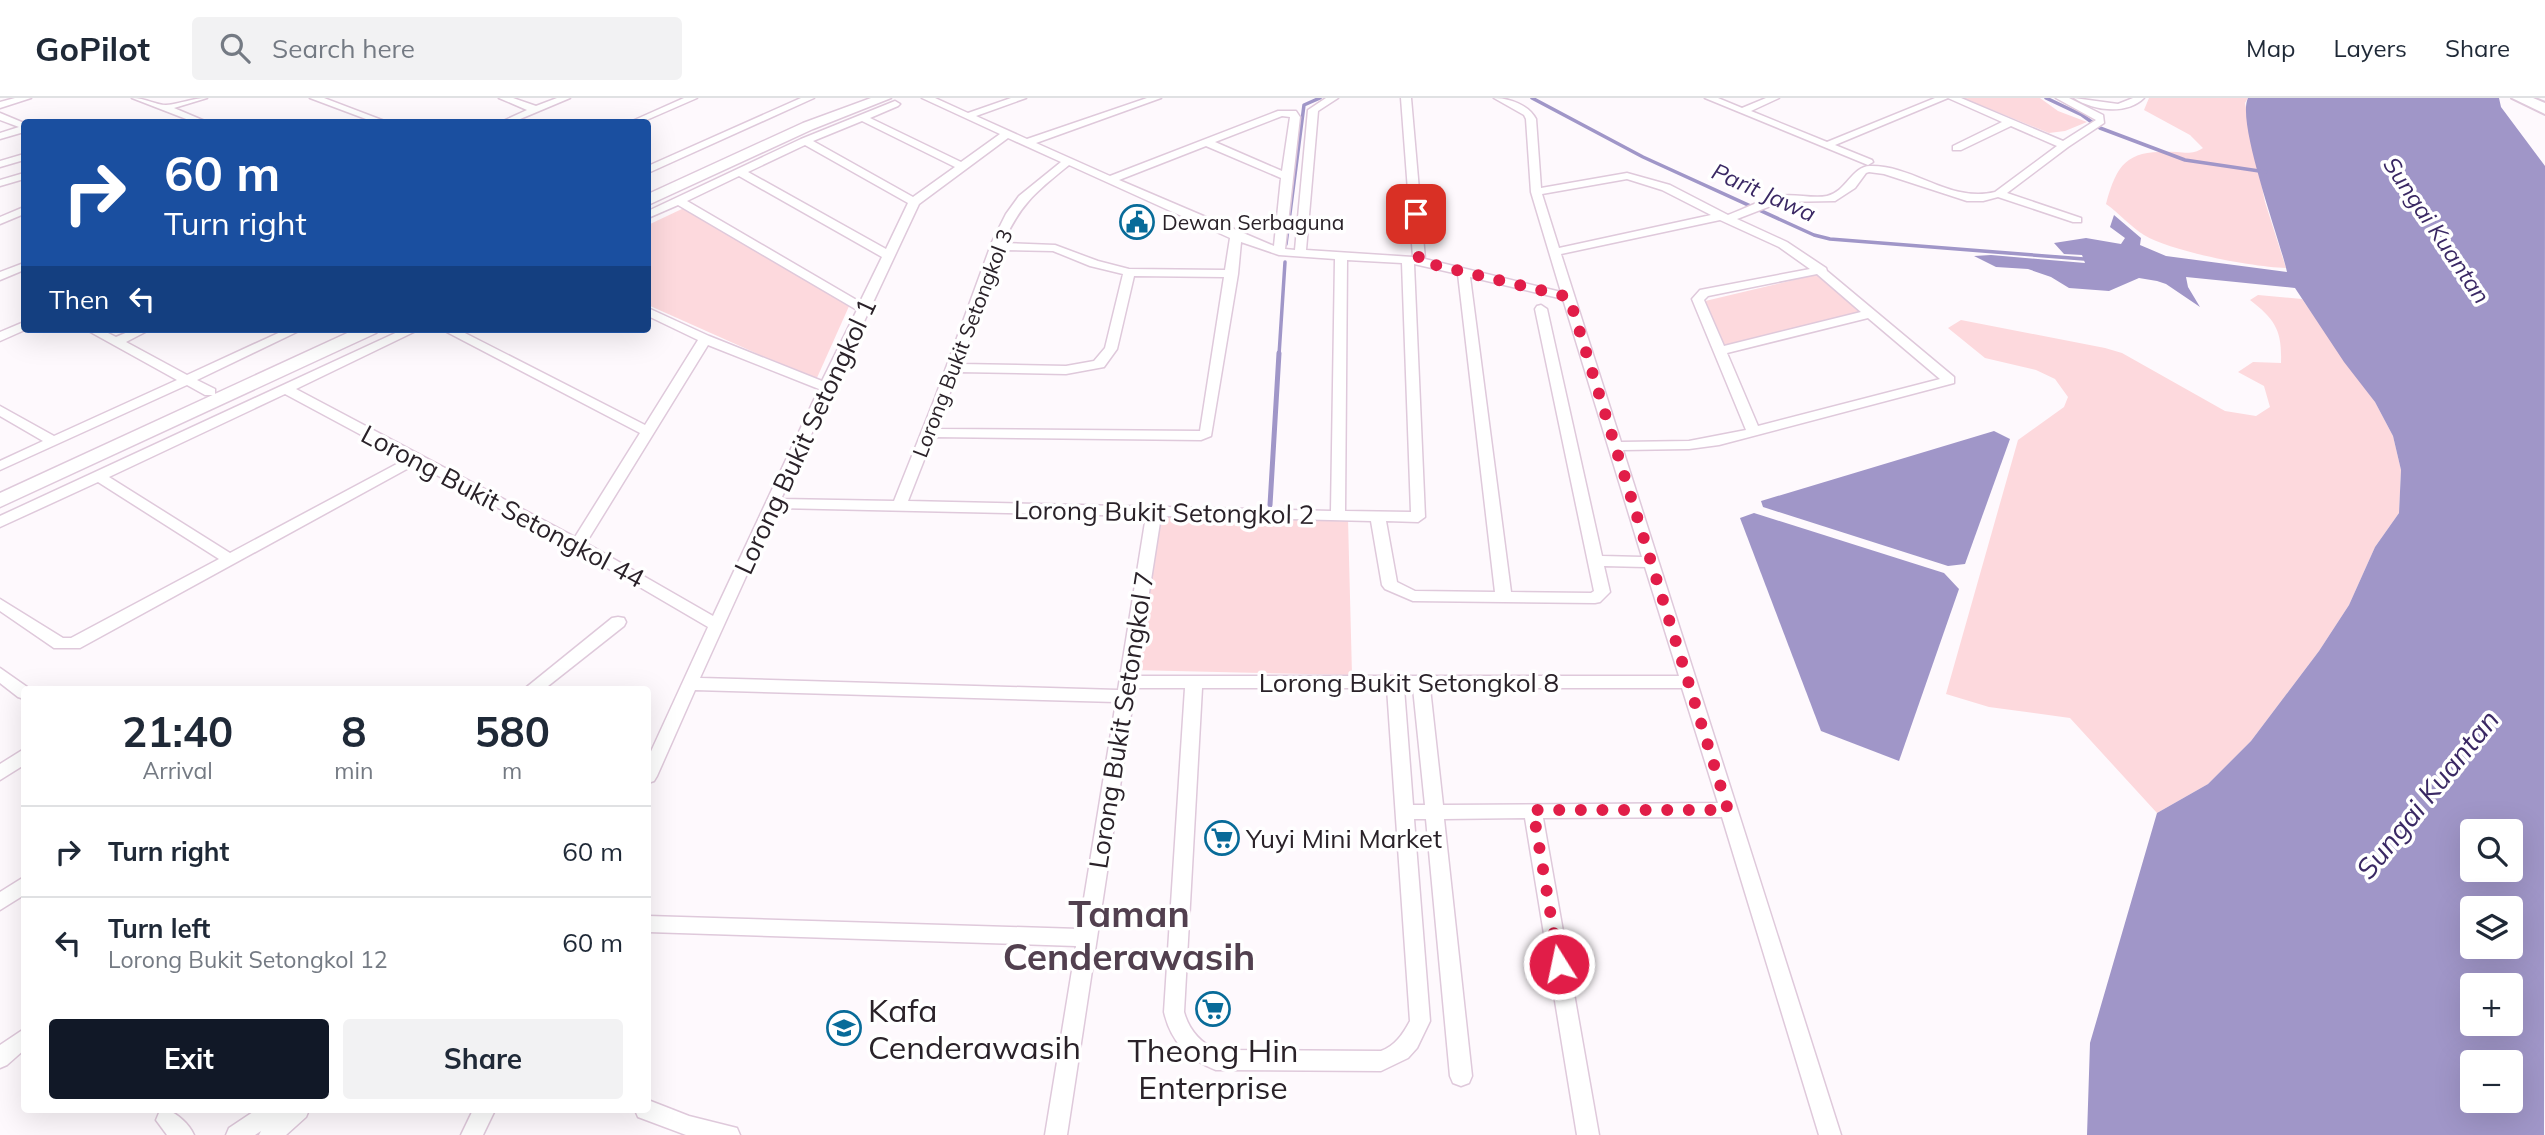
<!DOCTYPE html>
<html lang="en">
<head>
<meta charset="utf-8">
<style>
	body { margin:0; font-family:Mulish,sans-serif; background:#f2f2f3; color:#1f2937; height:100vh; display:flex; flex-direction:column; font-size:26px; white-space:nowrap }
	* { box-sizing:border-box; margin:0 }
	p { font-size:23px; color:#747a83 }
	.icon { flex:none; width:38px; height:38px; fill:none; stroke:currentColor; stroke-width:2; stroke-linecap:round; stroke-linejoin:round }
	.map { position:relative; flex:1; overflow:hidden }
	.side { position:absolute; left:21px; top:588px; width:630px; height:427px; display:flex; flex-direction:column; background:#fff; border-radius:7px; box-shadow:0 7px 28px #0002 }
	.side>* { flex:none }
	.banner { position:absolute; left:21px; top:21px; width:630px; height:214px; border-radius:7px; box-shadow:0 7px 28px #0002; background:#1a4fa0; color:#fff; overflow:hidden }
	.fabs { position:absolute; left:2460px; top:721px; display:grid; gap:14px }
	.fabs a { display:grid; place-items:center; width:63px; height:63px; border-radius:7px; background:#fff; box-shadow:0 7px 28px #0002; font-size:35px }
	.pin { position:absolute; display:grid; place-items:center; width:60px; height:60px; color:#fff; margin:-30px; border-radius:14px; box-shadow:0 4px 10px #0006 }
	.me { position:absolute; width:77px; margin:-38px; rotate:350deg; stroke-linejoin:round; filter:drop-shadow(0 0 5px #0008) }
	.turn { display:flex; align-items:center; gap:24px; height:147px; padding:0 28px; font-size:32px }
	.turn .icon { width:91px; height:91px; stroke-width:2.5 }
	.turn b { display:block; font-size:49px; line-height:60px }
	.then { display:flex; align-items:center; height:66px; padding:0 28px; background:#0003; gap:14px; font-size:26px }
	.eta { display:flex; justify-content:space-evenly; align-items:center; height:119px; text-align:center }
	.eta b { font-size:42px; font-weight:700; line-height:49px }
	.cta { display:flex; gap:14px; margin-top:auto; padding:14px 28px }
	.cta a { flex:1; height:80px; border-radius:7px; background:#111827; color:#fff; font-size:28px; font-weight:700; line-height:80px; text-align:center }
	.cta a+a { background:#f2f2f3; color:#1f2937 }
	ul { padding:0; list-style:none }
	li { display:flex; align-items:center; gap:21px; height:91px; padding:0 28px; border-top:2px solid #e0e1e3 }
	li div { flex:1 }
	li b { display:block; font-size:26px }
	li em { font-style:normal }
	header { display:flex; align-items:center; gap:42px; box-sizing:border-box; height:98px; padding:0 35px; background:#fff; border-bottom:2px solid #e0e1e3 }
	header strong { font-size:33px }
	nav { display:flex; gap:38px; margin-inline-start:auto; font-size:24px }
	.search { width:490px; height:63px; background:#f2f2f3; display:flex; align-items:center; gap:18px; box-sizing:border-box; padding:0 24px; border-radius:7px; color:#747a83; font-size:26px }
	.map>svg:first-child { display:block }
</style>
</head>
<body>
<header>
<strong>GoPilot</strong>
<div class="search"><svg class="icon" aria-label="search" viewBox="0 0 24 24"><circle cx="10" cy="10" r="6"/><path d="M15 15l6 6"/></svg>Search here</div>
<nav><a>Map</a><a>Layers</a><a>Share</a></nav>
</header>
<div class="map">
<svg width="2545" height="1037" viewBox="0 0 2545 1037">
	<rect width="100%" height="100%" fill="#fef9fd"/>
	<g fill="#fdd9dd">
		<path d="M1963,0H2040L2058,13L2087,24L2065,33L2049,35Z"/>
		<path d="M2149,0H2248L2245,5L2265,104L2286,170C2253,169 2172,154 2144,137C2131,129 2119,115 2106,106C2118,61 2130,52 2177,54C2187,55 2194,56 2203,50L2190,37L2144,12Z"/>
		<path d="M684,110L850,206L816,282L648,207V127Z"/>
		<path d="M1819,176L1867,216L1719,251L1701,204Z"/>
		<path d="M2258,197L2302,201L2375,304L2393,338L2401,372L2399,415L2375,449L2349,507L2319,553L2251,643L2208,686L2157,715L2070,620L1989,609L1946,596L2018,342L2064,309L2068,299L2055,281L2036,272L1985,260L1948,230L1961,222L2105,250L2122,255L2225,313L2256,318L2270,309L2264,288L2238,274L2253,264L2281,265C2282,233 2276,222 2250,202Z"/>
		<path d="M1156,417L1348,421L1352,577L1132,572Z"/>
	</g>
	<g fill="#a096c8" fill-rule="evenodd">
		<path d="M2248,0H2499L2501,9L2545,68L2544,1037H2087L2090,945L2157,715L2208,686L2251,643L2319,553L2349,507L2375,449L2399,415L2401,372L2393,338L2375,304L2344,264L2295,190L2186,179L2188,189L2200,209L2166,186L2157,183L2139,180L2109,193L2069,190L2051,179L2028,171L1996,169L1974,158L1991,157L2085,165L2082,157L2064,156L2054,145L2086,140L2121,146L2125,140L2110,129L2114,117L2141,140L2140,147L2166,158L2287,174C2280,142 2236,24 2248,0ZM2473,733H2511V772H2473ZM2473,810H2511V849H2473ZM2473,887H2511V926H2473ZM2473,964H2511V1003H2473Z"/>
		<path d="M1994,333L2010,341L1965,466L1948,468L1763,409L1761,403Z"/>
		<path d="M1754,415L1944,475L1959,491L1899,663L1821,633L1740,420Z"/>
	</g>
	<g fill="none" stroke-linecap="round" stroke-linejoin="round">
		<g stroke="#a096c8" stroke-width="3.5">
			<path d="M1532,0L1643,59L1814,137L1830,141L2084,161"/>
			<path d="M2046,0L2082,17L2100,30L2185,62L2266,74"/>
			<path d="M1286,146L1304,7L1320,0"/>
			<path d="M1279,257L1285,164"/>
		</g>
		<path stroke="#a096c8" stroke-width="5" d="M1270,407L1279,255"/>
		<g stroke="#dfc9db" stroke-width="3">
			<g id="minor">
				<path d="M15,0H31L0,10V4Z"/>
				<path d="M132,0C145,0 156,7 166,7C180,6 192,0 207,0L174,10L207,24H194Z"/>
				<path d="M310,0H324L387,24H374Z"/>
				<path d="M499,0H513L536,8L557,0H570L513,24H501L527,12Z"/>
				<path d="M684,0H697L642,24H630Z"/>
				<path d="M801,0H814L648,75V68Z"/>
				<path d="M922,0H935L968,15L1011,0H1026L976,18L1027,41L1147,0H1161L1036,45L1110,78L1278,13H1296L1300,19L1285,151L1295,152L1308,12L1326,0H1338L1318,13L1306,152L1413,159L1401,0H1411L1425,161L1561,194L1531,94L1526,21L1524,17L1494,0C1509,0 1529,7 1536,21L1541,90L1627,75L1670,87L1728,117C1744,111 1762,101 1779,98C1794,95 1812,101 1827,98C1846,94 1852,68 1870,68C1914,67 1949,105 1995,94L2057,48L2011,28L1961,52H1953V48L2002,24L1948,0H1961L2063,43L2096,22L2056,0H2069L2103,17L2104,25L2068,49L2007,95L2081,120V124H2073L1998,99L1983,103H1967L1884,76L1869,74L1866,75L1855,90L1835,103L1781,104L1737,121L1787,144L1826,170L1827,173L1954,279V285L1719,347L1689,351L1623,352L1841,1037H1819L1722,719L1543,720L1599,1037H1577L1525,720L1444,721L1472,978L1469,985L1461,988L1453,985L1450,978L1426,721H1414L1430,923L1417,950L1408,960L1381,973L1216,972C1188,961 1171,944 1164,914L1185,590H1135L1067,1037H1045L1076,848L648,834V818L1079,831L1116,604L695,592L657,678L654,683L648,685V660L708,529L573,450L416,366L80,550H54L0,513V501L63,540H71L219,461L98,384L0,429V418L404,231H420L296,291L575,439L640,335L441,231H457L645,327L698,242L648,218V210L709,238L822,283L857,212L678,107L648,120V113L801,41L895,3L900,6L898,8L870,20L961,64L1000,36ZM1282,18L1290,19L1282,73L1215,44ZM862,23L955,69L913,99L813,43ZM1008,40L1061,64L1019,98L1006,116L992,144L935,300L894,403L781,401L919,106ZM805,47L908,105L886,151L748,74ZM1206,48L1281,80L1274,148L1119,82ZM1069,67L1230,140L1225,172L1129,171L1098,163L1055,147L1003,145C1021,105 1036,94 1069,67ZM739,78L882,159L860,204L687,103ZM1627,81L1662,92L1711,117L1559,150L1542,96ZM1720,122L1779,149L1810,171L1700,192L1692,201L1746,332L1689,343L1621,344L1561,156ZM1241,144L1279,157L1335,161L1331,413L908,403L933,339L1201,342L1211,338L1238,176ZM1001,152L1053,153L1090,168L1123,176L1105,250L1094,263L1066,268L960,266ZM1347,162L1402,165L1411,414L1345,413ZM1414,166L1458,176L1495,494L1415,493L1397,484L1386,423L1418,424L1425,419ZM1817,176L1861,214L1724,248L1704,202L1708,198ZM1134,178L1224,179L1200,333L936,331L958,274L1066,276L1104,269L1117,251ZM1470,179L1563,201L1642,459L1602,458L1547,211L1541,207L1537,208L1535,211L1594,493L1591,495L1511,494ZM1868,220L1940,281L1758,328L1727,255ZM708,247L819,291L713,518L586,445ZM285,296L406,361L230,455L109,379ZM777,410L1146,418L1118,592L700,580ZM1161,418L1371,423L1382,487L1385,491L1413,503L1595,505L1600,504L1610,494L1604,468L1645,469L1679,578H1136ZM1202,590H1387L1410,923C1403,936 1395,948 1381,953L1216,952C1200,944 1189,932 1184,914ZM1404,590H1413L1425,707H1413ZM1430,590H1682L1718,705L1443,707Z"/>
				<path d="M1705,0H1718L1742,10L1766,0H1779L1751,13L1827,44L1935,0H1948L1835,47L1872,62L1873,64L1868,67Z"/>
				<path d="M2074,0L2118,6L2133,0H2144C2127,17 2093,13 2074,0Z"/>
				<path d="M0,15L24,25V34L0,41V35L19,29L0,22Z"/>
				<path d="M24,56V62L0,69V63Z"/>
				<path d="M24,75V81L0,88V82Z"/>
				<path d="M24,109V116L0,126V119Z"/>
				<path d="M24,165V172L0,182V174Z"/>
				<path d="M24,224V231H27L0,243V234Z"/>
				<path d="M85,231H100L116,239L135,231H151L126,244L187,277L287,231H303L197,282L215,291V297H205L187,287L0,372V363L43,343L0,318V308L54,338L177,282Z"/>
				<path d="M618,519L624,520L626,524L624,528L543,592H523L612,520Z"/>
				<path d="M0,570L30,591L24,592V601L18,599L0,585Z"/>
				<path d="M24,651V667L0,682V666Z"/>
				<path d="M24,779V797L0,812V794Z"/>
				<path d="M24,931V952L7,967L0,970V947Z"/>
				<path d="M648,1002L689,1018L737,1030L740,1037H686L638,1019L635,1012H648Z"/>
				<path d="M167,1012C178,1016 189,1026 194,1037H167L156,1022L159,1015Z"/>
				<path d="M256,1012H309L306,1019L286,1037H259L261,1033L255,1037H226L229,1030Z"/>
				<path d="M473,1012H495L483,1037H461Z"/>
			</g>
		</g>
		<g stroke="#dfc9db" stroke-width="3">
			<g id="secondary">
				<path d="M871,0H891L813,31L648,107V96L803,25Z"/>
				<path d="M356,231H379L376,235L0,409V395Z"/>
			</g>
		</g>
		<g stroke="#dfc9db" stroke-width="4">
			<path id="trunk" d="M2512,0H2533L2545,5V16Z"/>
		</g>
		<use href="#minor" fill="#fff" fill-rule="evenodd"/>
		<use href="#secondary" fill="#fff" fill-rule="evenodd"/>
		<use href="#trunk" fill="#fff" fill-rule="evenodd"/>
	</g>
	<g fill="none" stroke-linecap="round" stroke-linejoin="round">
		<path stroke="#e11d48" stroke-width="12" stroke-dasharray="0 21.6" d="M1416,116L1419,163L1569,199L1728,712H1533L1559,866"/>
	</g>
	<defs>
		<g id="civic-ring" transform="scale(1.75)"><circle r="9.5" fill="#fff" stroke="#086b99" stroke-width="1.5"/><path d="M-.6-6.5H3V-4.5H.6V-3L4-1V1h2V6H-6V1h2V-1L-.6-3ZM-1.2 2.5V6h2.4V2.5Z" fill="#086b99"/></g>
		<g id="supermarket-ring" transform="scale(1.75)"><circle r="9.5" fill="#fff" stroke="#086b99" stroke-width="1.5"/><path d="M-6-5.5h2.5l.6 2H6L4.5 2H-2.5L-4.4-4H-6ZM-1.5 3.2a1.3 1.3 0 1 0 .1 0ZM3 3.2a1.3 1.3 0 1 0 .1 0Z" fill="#086b99"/></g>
		<g id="school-ring" transform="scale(1.75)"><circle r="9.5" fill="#fff" stroke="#086b99" stroke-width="1.5"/><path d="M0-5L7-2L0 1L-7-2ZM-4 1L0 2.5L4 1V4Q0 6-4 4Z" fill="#086b99"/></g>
	</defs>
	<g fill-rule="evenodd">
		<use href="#civic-ring" x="1137" y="124"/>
		<use href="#supermarket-ring" x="1222" y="740"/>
		<use href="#supermarket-ring" x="1213" y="911"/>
		<use href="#school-ring" x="844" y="930"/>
	</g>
	<g text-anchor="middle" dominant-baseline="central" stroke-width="7" stroke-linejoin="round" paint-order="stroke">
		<g font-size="21" fill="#2a2229" stroke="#fff" text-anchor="start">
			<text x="1162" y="124">Dewan Serbaguna</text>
		</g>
		<g font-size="21" fill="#2a2229" stroke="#fff">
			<text transform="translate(962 245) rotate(-69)">Lorong Bukit Setongkol 3</text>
		</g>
		<g font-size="23" font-style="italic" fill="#3a2864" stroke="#fff">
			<text transform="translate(1764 94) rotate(24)">Parit Jawa</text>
			<text transform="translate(2437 132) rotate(56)">Sungai Kuantan</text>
		</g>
		<g font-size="26" fill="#2a2229" stroke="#fff">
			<text transform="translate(805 338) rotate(-65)">Lorong Bukit Setongkol 1</text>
			<text transform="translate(503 408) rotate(28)">Lorong Bukit Setongkol 44</text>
			<text transform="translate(1164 414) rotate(1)">Lorong Bukit Setongkol 2</text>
			<text x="1409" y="584">Lorong Bukit Setongkol 8</text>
			<text transform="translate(1121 622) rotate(-81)">Lorong Bukit Setongkol 7</text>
		</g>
		<g font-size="26" fill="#2a2229" stroke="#fff" text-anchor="start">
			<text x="1246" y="740">Yuyi Mini Market</text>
		</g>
		<g font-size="28" font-style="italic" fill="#3a2864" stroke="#fff">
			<text transform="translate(2427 696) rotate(-51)">Sungai Kuantan</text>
		</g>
		<g font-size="32" fill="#2a2229" stroke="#fff" text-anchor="start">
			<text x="868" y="912">Kafa<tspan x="868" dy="37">Cenderawasih</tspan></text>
			<text x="1213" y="952" text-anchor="middle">Theong Hin<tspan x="1213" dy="37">Enterprise</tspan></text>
		</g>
		<g font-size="37" font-weight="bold" fill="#52404f" stroke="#fff">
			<text x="1129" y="815">Taman<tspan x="1129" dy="43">Cenderawasih</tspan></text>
		</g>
	</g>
</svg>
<div class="fabs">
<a><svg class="icon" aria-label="search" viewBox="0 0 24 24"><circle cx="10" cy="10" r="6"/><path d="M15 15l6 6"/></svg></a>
<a><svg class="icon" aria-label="layers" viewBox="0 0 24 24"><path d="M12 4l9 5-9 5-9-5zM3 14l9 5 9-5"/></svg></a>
<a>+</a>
<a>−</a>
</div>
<div class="pin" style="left:1416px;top:116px;background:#d93025"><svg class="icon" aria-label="arrive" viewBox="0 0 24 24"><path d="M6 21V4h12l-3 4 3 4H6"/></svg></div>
<svg class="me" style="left:1559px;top:866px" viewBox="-20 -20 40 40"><circle r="17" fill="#e11d48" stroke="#fff" stroke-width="3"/><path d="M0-11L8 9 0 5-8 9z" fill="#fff"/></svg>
<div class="banner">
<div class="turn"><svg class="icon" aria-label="right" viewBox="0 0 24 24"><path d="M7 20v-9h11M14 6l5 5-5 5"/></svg><div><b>60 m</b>Turn right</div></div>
<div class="then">Then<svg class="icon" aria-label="left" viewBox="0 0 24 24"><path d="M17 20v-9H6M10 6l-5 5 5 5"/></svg></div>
</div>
<section class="side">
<div class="eta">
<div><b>21:40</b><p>Arrival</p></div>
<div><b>8</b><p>min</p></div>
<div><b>580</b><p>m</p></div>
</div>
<ul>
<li><svg class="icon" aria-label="right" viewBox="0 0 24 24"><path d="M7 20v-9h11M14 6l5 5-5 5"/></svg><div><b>Turn right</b></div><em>60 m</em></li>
<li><svg class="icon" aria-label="left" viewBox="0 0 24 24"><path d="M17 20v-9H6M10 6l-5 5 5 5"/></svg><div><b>Turn left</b><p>Lorong Bukit Setongkol 12</p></div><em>60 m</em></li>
</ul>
<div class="cta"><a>Exit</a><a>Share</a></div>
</section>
</div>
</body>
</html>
